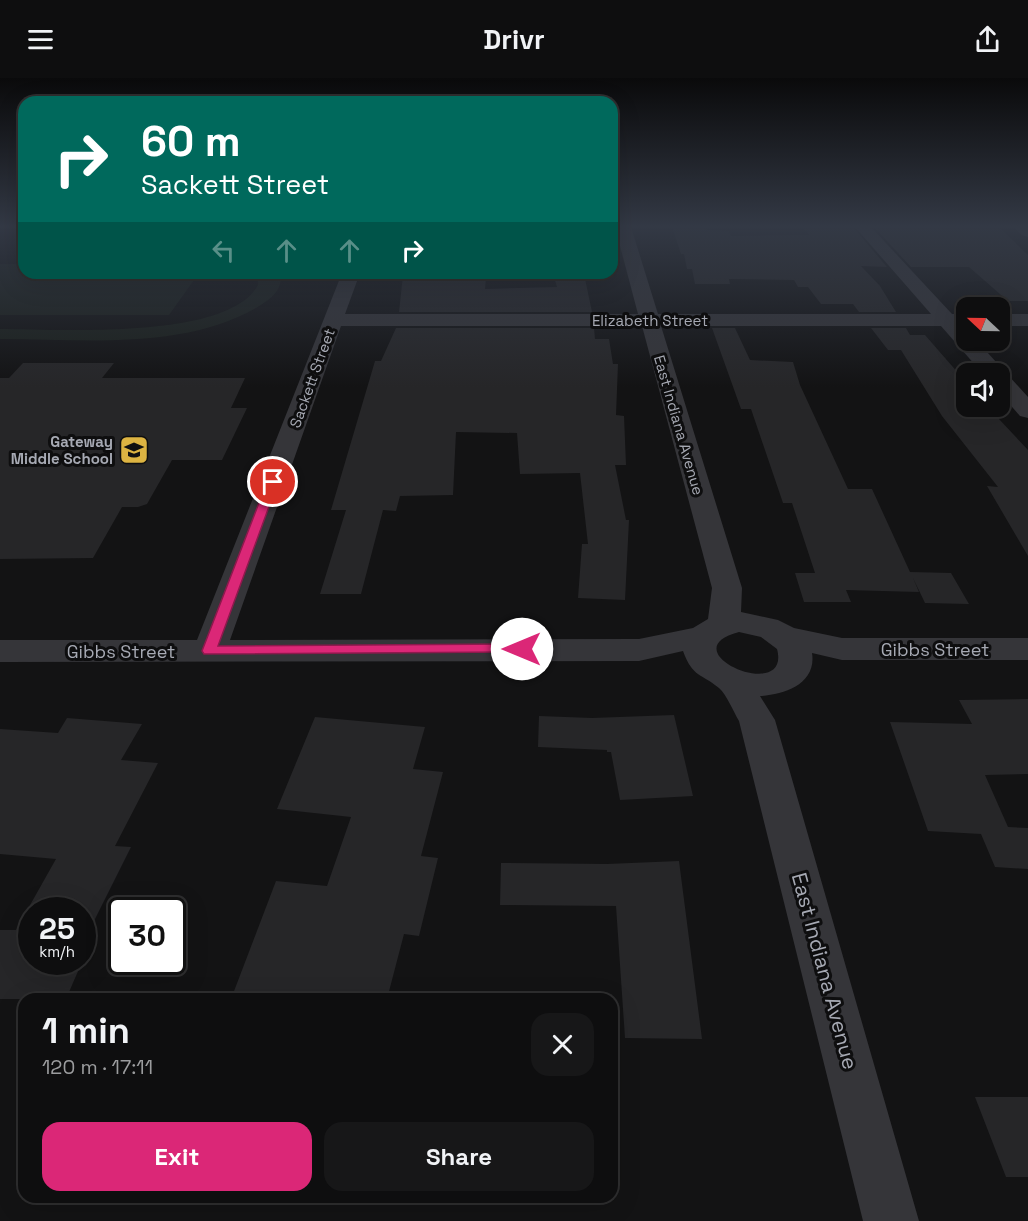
<!DOCTYPE html>
<html lang="en">
<head>
<meta charset="utf-8">
<style>
	body { margin:0; font-family:"Space Grotesk",sans-serif; background:#171718; color:#f1f3f6; height:100vh; display:flex; flex-direction:column; font-size:22px; white-space:nowrap }
	* { box-sizing:border-box; margin:0 }
	p { font-size:20px; color:#9b9c9e }
	.icon { flex:none; width:33px; height:33px; fill:none; stroke:currentColor; stroke-width:2; stroke-linecap:round; stroke-linejoin:round }
	.map { position:relative; flex:1; overflow:hidden }
	.panel { position:absolute; left:18px; top:915px; width:600px; height:210px; display:flex; flex-direction:column; background:#0e0e0f; border-radius:18px; box-shadow:0 6px 24px #0002,0 0 0 2px #2e2e2f }
	.panel>* { flex:none }
	.banner { position:absolute; left:18px; top:18px; width:600px; height:183px; border-radius:18px; box-shadow:0 6px 24px #0002,0 0 0 2px #2e2e2f; background:#00695c; color:#fff; overflow:hidden }
	.needle { width:39px; rotate:292deg }
	.controls { position:absolute; left:956px; top:219px; display:grid; gap:12px }
	.controls a { display:grid; place-items:center; width:54px; height:54px; border-radius:12px; background:#0e0e0f; box-shadow:0 6px 24px #0002,0 0 0 2px #2e2e2f; font-size:30px }
	.speed { position:absolute; left:18px; top:819px; display:flex; gap:12px; font-size:30px; font-weight:700; text-align:center }
	.speed>* { display:grid; place-content:center; width:78px; height:78px; border-radius:50%; background:#0e0e0f; box-shadow:0 6px 24px #0002,0 0 0 2px #2e2e2f; line-height:1 }
	.speed small { font-size:15px; font-weight:400 }
	.speed .limit { border:3px solid #111; border-radius:9px; background:#fff; color:#111 }
	.pin { position:absolute; display:grid; place-items:center; width:51px; height:51px; color:#fff; margin:-26px; border:3px solid #fff; border-radius:50%; box-shadow:0 2px 6px #0007 }
	.me { position:absolute; width:66px; margin:-33px; rotate:270deg; stroke-linejoin:round; filter:drop-shadow(0 0 4px #0008) }
	.turn { display:flex; align-items:center; gap:21px; height:126px; padding:0 24px; font-size:27px }
	.turn .icon { width:78px; height:78px; stroke-width:2.5 }
	.turn b { display:block; font-size:42px; line-height:51px }
	.lanes { display:flex; align-items:center; height:57px; padding:0 24px; background:#0003; justify-content:center; gap:30px; direction:ltr }
	.lanes .off { opacity:.35 }
	.round { display:grid; place-items:center; flex:none; width:63px; height:63px; border-radius:18px; background:#171718 }
	.headline { display:flex; align-items:center; justify-content:space-between; height:102px; padding:0 24px }
	h1 { font-size:36px; font-weight:600; line-height:45px }
	.cta { display:flex; gap:12px; margin-top:auto; padding:12px 24px }
	.cta a { flex:1; height:69px; border-radius:18px; background:#db2777; color:#fff; font-size:24px; font-weight:600; line-height:69px; text-align:center }
	.cta a+a { background:#171718; color:#f1f3f6 }
	header { display:flex; justify-content:space-between; align-items:center; height:78px; padding:0 24px; background:#0e0e0f; font-size:27px; font-weight:600 }
	.map>svg:first-child { display:block }
</style>
</head>
<body>
<header><svg class="icon" aria-label="menu" viewBox="0 0 24 24"><path d="M4 6h16M4 12h16M4 18h16"/></svg>Drivr<svg class="icon" aria-label="share" viewBox="0 0 24 24"><path d="M12 15V3M7 8l5-5 5 5M5 13v7h14v-7"/></svg></header>
<div class="map">
<svg width="1028" height="1143" viewBox="0 0 1028 1143">
	<rect width="100%" height="100%" fill="#131314"/>
	<g fill="#1a1f1b">
		<path d="M0,186H24V195H199L169,237H0Z"/>
		<path d="M257,195H280C284,210 272,220 261,227C186,273 84,261 0,261V251C57,251 228,263 258,207Z"/>
	</g>
	<g fill="#262628">
		<path d="M672,149H705L707,152L729,153L731,158L809,157L803,149H853L887,189L861,188L880,208L896,234H859L853,226H821L808,209H798L794,202L729,201L730,206H695L692,191H687L684,176H681Z"/>
		<path d="M874,149H999L1028,177V223H1008L969,189H911Z"/>
		<path d="M553,196H584L592,234H399L403,197L486,200L485,211L557,209Z"/>
		<path d="M396,250H594L595,261H609L613,286H618L616,337L624,338L626,387H615L626,442H629L625,522L578,520L582,466H588L580,395L520,396L517,355L456,354L453,417L400,418L396,433L383,432L361,516H320L346,432H331L375,283H381Z"/>
		<path d="M712,250H735L750,282L793,284L800,307L848,411H872L910,494L951,495L969,526L925,525L913,500L919,514L846,512L851,524H804L795,495H815L792,425H783L751,331H741Z"/>
		<path d="M871,250H906L910,257H925L966,304V328H974L983,340H998L1028,372V478L987,408L998,409L942,338L901,272H888Z"/>
		<path d="M23,285H114L102,300H245L231,330H247L222,382H172L147,426L138,429H122L93,480L0,481V300H9Z"/>
		<path d="M1028,621V696L985,697L1008,749L1028,750V791L995,789L981,756L928,753L890,644L972,646L959,622Z"/>
		<path d="M674,637L693,718L620,722L611,674H607V672L538,669L539,638L592,640Z"/>
		<path d="M315,639L425,649L413,691L443,694L421,778L438,780L419,858L404,856L387,921H231L276,803L327,808L351,739L277,731Z"/>
		<path d="M67,640L142,646L121,682L158,685L115,768L131,769L88,855H94L82,882V832H32V884H82L66,921H0V852H16L56,781L0,776V651L58,655Z"/>
		<path d="M679,783L702,961L625,960L616,828L500,827L501,785L607,786Z"/>
		<path d="M975,1019H1028V1099H1006Z"/>
	</g>
	<g fill="none" stroke-linecap="round" stroke-linejoin="round">
		<g fill="#353539" fill-rule="evenodd">
			<path d="M615,149H631L658,236H931L855,149H871L952,236H966V248H963L966,251V262H976L1028,319V340L1020,338L999,314V296H983L941,248H661L742,510L741,534L778,542L794,550L842,560H1028V582H842L812,575C817,606 784,617 760,618L775,642L919,1143H863L739,643C733,633 727,617 719,610C701,595 693,600 683,573L639,583L0,584V562H197L342,195H360L345,236H638ZM341,248H642L712,510L708,541L693,550L639,561L230,562ZM739,554L761,559L777,571C792,627 667,573 739,554Z"/>
			<path d="M1013,149H1028V159L1022,157Z"/>
			<rect x="999" y="236" width="29" height="12"/>
		</g>
	</g>
	<linearGradient id="sky" x2="0" y2="1"><stop stop-color="#0a0a0b"/><stop offset="0.48" stop-color="#333945"/><stop offset="1" stop-color="#333945" stop-opacity="0"/></linearGradient>
	<rect width="1028" height="309" fill="url(#sky)"/>
	<path fill="#db2777" stroke="#8e194d" stroke-width="1.5" d="M273,401L278,404L218,568L522,566L527,568L529,571L527,574L204,576L202,573L267,404Z"/>
	<defs>
		<g id="school-square" transform="scale(1.5)"><rect x="-9" y="-9" width="18" height="18" rx="4" fill="#ddb442" stroke="#0e0e0f"/><path d="M0-5L7-2L0 1L-7-2ZM-4 1L0 2.5L4 1V4Q0 6-4 4Z" fill="#111"/></g>
	</defs>
	<g fill-rule="evenodd">
		<use href="#school-square" x="134" y="372"/>
	</g>
	<g text-anchor="middle" dominant-baseline="central" stroke-width="6" stroke-linejoin="round" paint-order="stroke">
		<g font-size="15" fill="#a6a9b3" stroke="#0e0e0f">
			<text x="650" y="242">Elizabeth Street</text>
			<text transform="translate(312 300) rotate(-70)">Sackett Street</text>
			<text transform="translate(679 347) rotate(74)">East Indiana Avenue</text>
		</g>
		<g font-size="15" font-weight="bold" fill="#a6a9b3" stroke="#0e0e0f" text-anchor="end">
			<text x="113" y="363">Gateway<tspan x="113" dy="17">Middle School</tspan></text>
		</g>
		<g font-size="18" fill="#a6a9b3" stroke="#0e0e0f">
			<text x="935" y="571">Gibbs Street</text>
			<text x="121" y="573">Gibbs Street</text>
		</g>
		<g font-size="21" fill="#a6a9b3" stroke="#0e0e0f">
			<text transform="translate(825 893) rotate(75)">East Indiana Avenue</text>
		</g>
	</g>
</svg>
<div class="controls">
<a><svg class="needle" viewBox="-14 -14 28 28"><path d="M0-13l5 13h-10z" fill="#e53935"/><path d="M0 13l5-13h-10z" fill="#9b9c9e"/></svg></a>
<a><svg class="icon" aria-label="sound" viewBox="0 0 24 24"><path d="M4 9h4l5-4v14l-5-4H4zM17 9q2 3 0 6"/></svg></a>
</div>
<div class="speed"><div>25<small>km/h</small></div><div class="limit">30</div></div>
<div class="pin" style="left:273px;top:404px;background:#d93025"><svg class="icon" aria-label="arrive" viewBox="0 0 24 24"><path d="M6 21V4h12l-3 4 3 4H6"/></svg></div>
<svg class="me" style="left:522px;top:571px" viewBox="-20 -20 40 40"><circle r="19" fill="#fff"/><path d="M0-13L10 11 0 6-10 11z" fill="#db2777"/></svg>
<div class="banner">
<div class="turn"><svg class="icon" aria-label="right" viewBox="0 0 24 24"><path d="M7 20v-9h11M14 6l5 5-5 5"/></svg><div><b>60 m</b>Sackett Street</div></div>
<div class="lanes"><svg class="icon off" aria-label="left" viewBox="0 0 24 24"><path d="M17 20v-9H6M10 6l-5 5 5 5"/></svg><svg class="icon off" aria-label="ahead" viewBox="0 0 24 24"><path d="M12 20V5M6 11l6-6 6 6"/></svg><svg class="icon off" aria-label="ahead" viewBox="0 0 24 24"><path d="M12 20V5M6 11l6-6 6 6"/></svg><svg class="icon" aria-label="right" viewBox="0 0 24 24"><path d="M7 20v-9h11M14 6l5 5-5 5"/></svg></div>
</div>
<section class="panel">
<div class="headline"><div><h1>1 min</h1><p>120 m · 17:11</p></div><a class="round"><svg class="icon" aria-label="close" viewBox="0 0 24 24"><path d="M6 6l12 12M18 6L6 18"/></svg></a></div>
<div class="cta"><a>Exit</a><a>Share</a></div>
</section>
</div>
</body>
</html>
